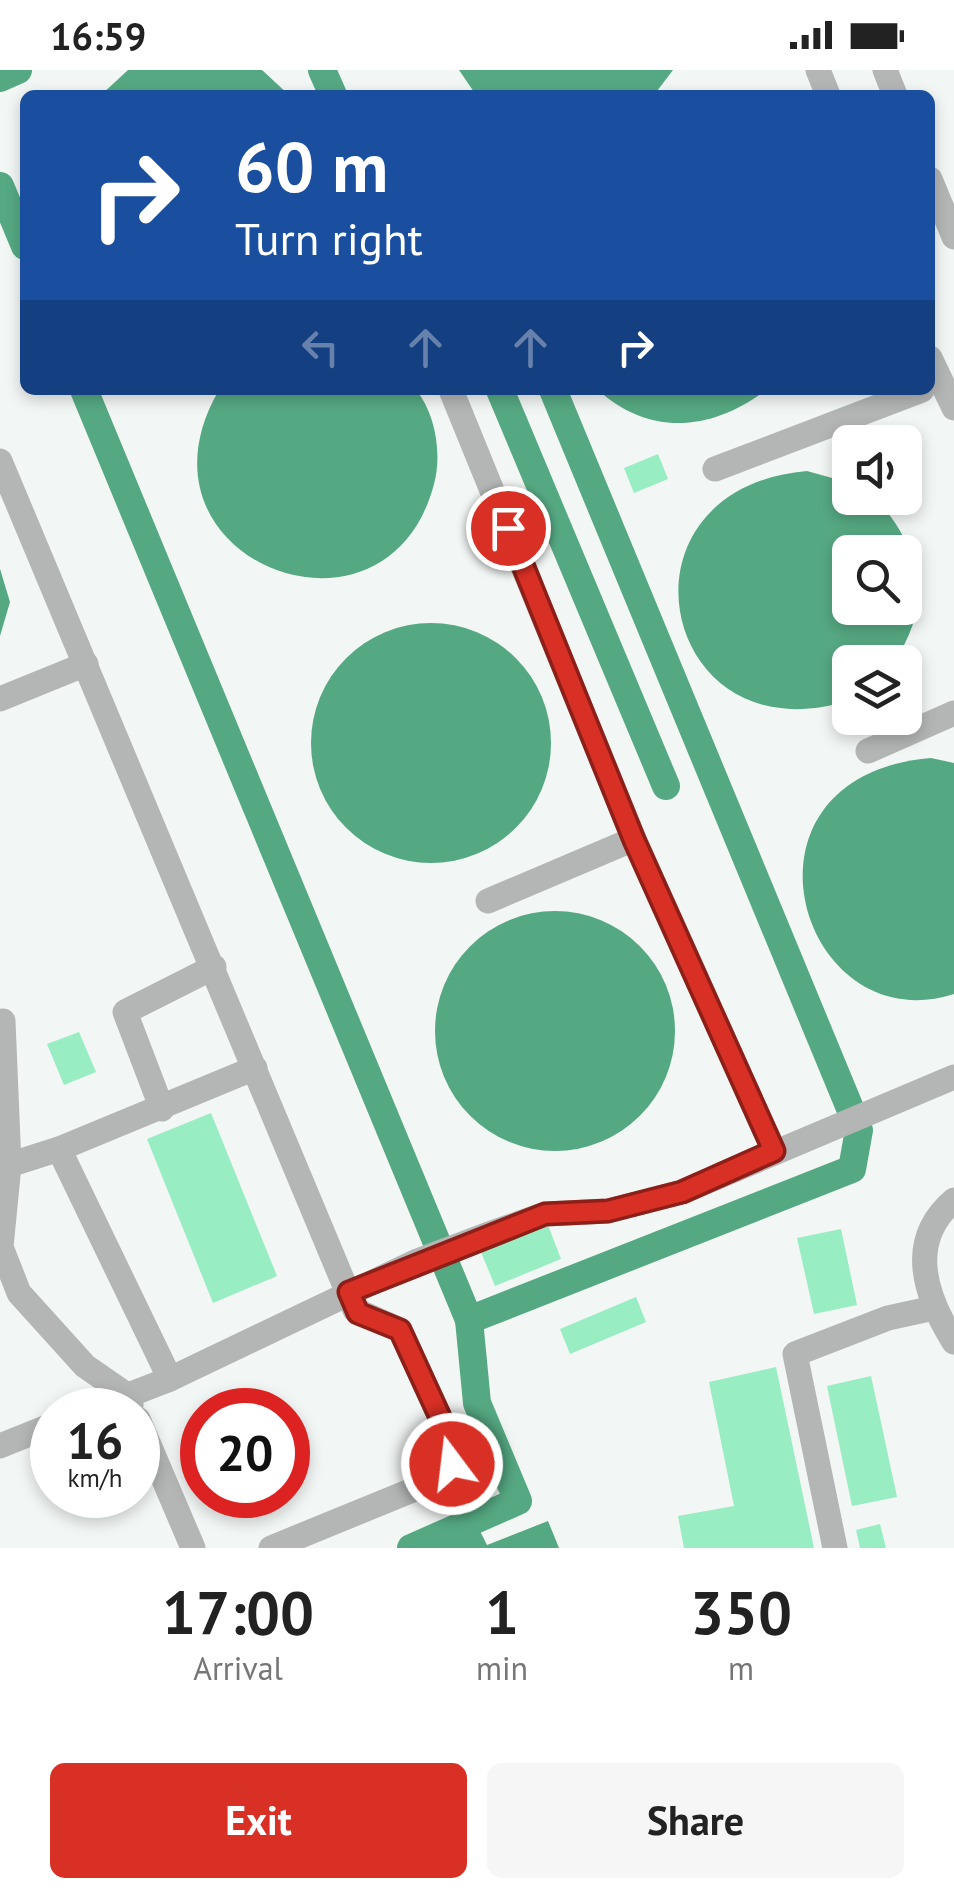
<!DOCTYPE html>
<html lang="en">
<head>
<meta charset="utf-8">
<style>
	body { margin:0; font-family:"PT Sans",sans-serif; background:#f6f6f6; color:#222; height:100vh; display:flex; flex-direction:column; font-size:38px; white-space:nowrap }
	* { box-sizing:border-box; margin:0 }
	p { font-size:32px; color:#767676 }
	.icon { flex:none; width:55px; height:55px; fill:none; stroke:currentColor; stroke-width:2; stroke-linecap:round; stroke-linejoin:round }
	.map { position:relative; height:1478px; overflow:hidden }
	.details { display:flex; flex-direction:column; background:#fff; flex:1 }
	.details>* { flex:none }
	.hud { position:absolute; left:20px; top:20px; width:915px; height:305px; border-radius:15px; box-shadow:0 5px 15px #0003; background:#1a4fa0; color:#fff; overflow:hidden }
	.fabs { position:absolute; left:832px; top:355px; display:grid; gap:20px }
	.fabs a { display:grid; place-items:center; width:90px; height:90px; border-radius:15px; background:#fff; box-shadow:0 5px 15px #0003; font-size:50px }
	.speed { position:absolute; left:30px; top:1318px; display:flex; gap:20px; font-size:50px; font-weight:700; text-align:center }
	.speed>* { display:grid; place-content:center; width:130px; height:130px; border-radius:50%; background:#fff; box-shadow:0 5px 15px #0003; line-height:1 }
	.speed small { font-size:25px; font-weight:400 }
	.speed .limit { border:15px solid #d22; background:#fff; color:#111 }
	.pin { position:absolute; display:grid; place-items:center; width:85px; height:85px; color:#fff; margin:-42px; border:5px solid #fff; border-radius:50%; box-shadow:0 2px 10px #0007 }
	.me { position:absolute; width:110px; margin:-55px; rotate:345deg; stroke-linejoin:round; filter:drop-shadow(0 0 8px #0008) }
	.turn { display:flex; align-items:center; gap:35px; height:210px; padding:0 50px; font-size:45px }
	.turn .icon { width:130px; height:130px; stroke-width:2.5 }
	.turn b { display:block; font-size:70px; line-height:85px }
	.lanes { display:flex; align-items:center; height:95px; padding:0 50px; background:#0003; justify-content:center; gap:50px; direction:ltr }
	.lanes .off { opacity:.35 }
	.eta { display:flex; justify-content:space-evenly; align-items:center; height:170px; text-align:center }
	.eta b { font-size:60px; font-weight:700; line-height:70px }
	.cta { display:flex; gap:20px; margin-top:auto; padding:20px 50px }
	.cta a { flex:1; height:115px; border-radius:15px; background:#d93025; color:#fff; font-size:40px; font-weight:700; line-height:115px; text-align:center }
	.cta a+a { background:#f6f6f6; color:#222 }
	.status { display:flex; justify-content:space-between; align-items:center; height:70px; padding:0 50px; background:#fff; direction:ltr }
	.status svg { height:28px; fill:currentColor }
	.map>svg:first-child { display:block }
</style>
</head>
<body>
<div class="status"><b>16:59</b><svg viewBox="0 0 49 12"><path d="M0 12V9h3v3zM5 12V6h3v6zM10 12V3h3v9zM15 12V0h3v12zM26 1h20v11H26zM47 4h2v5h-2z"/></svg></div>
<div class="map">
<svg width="954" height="1478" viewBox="0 0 954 1478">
	<rect width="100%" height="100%" fill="#f2f6f4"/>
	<g fill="#55a982" fill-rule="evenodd">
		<path d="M128,0H262L289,25H101Z"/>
		<path d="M459,0H673L654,25H476Z"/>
		<path d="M219,320H416C436,344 442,385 434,414C387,594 120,490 219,320Z"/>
		<path d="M598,320H766C712,361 650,367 598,320Z"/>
		<path d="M807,401L850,413V428L877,429C922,482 934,532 894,592H850V630C660,692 603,419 807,401ZM850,482H905V538H850Z"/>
		<path d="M0,499L10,532L0,566Z"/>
		<circle cx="431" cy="673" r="120"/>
		<path d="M931,688L954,693V924C799,974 720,706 931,688Z"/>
		<circle cx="555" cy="961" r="120"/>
		<path d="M475,1451L487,1475L548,1451L559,1478H411Z"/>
	</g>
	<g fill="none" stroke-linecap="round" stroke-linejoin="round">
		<g stroke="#55a982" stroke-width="28">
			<path d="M322,0L333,25"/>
			<path d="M0,8L18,0"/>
			<path d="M0,116L25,176"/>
			<path d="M84,320L469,1250"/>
			<path d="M500,320L666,716"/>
			<path d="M411,1478L518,1431L477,1333L469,1250L852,1099L859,1060L553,320"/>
		</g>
	</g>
	<g fill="#98edc3">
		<path d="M658,384L668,409L634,423L624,398Z"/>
		<path d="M79,962L96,1002L64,1015L47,974Z"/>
		<path d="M211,1043L277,1206L213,1233L147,1069Z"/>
		<path d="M548,1155L561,1189L495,1216L481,1182Z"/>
		<path d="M841,1159L857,1235L814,1244L797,1168Z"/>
		<path d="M636,1227L646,1252L570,1284L560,1259Z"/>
		<path d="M776,1297L814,1478H684L678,1446L734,1436L709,1312Z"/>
		<path d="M871,1306L897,1427L852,1436L827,1316Z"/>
		<path d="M880,1454L886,1478H860L856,1460Z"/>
	</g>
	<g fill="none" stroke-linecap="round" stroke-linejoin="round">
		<g stroke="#b4b6b5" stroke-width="25">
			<path d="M818,0L828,25"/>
			<path d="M885,0L895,25"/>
			<path d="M930,109L954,167"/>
			<path d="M930,288L954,338"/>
			<path d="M451,320L634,769L774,1081"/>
			<path d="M0,391L355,1240L400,1260L456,1382L442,1408L271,1478"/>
			<path d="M715,399L922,320"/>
			<path d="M0,629L86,594"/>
			<path d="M868,681L954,643"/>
			<path d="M488,831L634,769"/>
			<path d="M3,951L9,1095L1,1177L19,1223L85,1296L127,1325L131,1335"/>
			<path d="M162,1039L125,942L214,897"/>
			<path d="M9,1095L59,1079"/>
			<path d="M954,1130C906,1171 925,1226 954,1272"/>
			<path d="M170,1309L59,1079L255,998"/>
			<path d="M90,1340L170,1309L415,1192L489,1164L545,1144L608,1141L682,1122L954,1007"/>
			<path d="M138,1349L193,1478"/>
			<path d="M0,1376L52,1355"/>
			<path d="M835,1478L795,1284L888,1248L934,1238"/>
		</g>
	</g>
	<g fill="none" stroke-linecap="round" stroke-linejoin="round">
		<g stroke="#8d1f18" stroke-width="25">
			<path id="route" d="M452,1394L456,1382L400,1260L358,1243L349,1222L545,1144L608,1141L682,1122L774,1081L634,770L508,458"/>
		</g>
		<use href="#route" stroke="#d93025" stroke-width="18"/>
	</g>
</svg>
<div class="fabs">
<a><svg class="icon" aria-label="sound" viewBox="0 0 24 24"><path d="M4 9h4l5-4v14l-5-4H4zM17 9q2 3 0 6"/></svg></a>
<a><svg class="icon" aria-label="search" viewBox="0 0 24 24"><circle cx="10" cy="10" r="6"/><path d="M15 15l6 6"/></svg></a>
<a><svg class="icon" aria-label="layers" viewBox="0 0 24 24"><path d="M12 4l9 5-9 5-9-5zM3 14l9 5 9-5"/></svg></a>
</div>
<div class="speed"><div>16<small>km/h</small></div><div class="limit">20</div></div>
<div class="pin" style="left:508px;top:458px;background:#d93025"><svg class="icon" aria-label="arrive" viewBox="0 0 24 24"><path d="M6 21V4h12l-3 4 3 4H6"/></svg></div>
<svg class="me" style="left:452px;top:1394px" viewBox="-20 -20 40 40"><circle r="17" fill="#d93025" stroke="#fff" stroke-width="3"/><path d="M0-11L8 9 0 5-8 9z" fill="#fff"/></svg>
<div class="hud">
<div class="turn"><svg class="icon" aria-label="right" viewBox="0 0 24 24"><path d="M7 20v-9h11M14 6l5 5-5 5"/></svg><div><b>60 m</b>Turn right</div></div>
<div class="lanes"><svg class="icon off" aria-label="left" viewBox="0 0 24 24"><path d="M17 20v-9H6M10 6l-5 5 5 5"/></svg><svg class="icon off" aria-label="ahead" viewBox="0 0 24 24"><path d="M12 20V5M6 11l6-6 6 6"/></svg><svg class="icon off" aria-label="ahead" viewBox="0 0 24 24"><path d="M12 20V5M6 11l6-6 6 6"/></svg><svg class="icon" aria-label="right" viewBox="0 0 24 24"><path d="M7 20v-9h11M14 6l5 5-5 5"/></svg></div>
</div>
</div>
<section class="details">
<div class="eta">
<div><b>17:00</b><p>Arrival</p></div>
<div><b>1</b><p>min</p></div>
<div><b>350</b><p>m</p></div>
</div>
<div class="cta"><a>Exit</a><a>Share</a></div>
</section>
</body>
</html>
